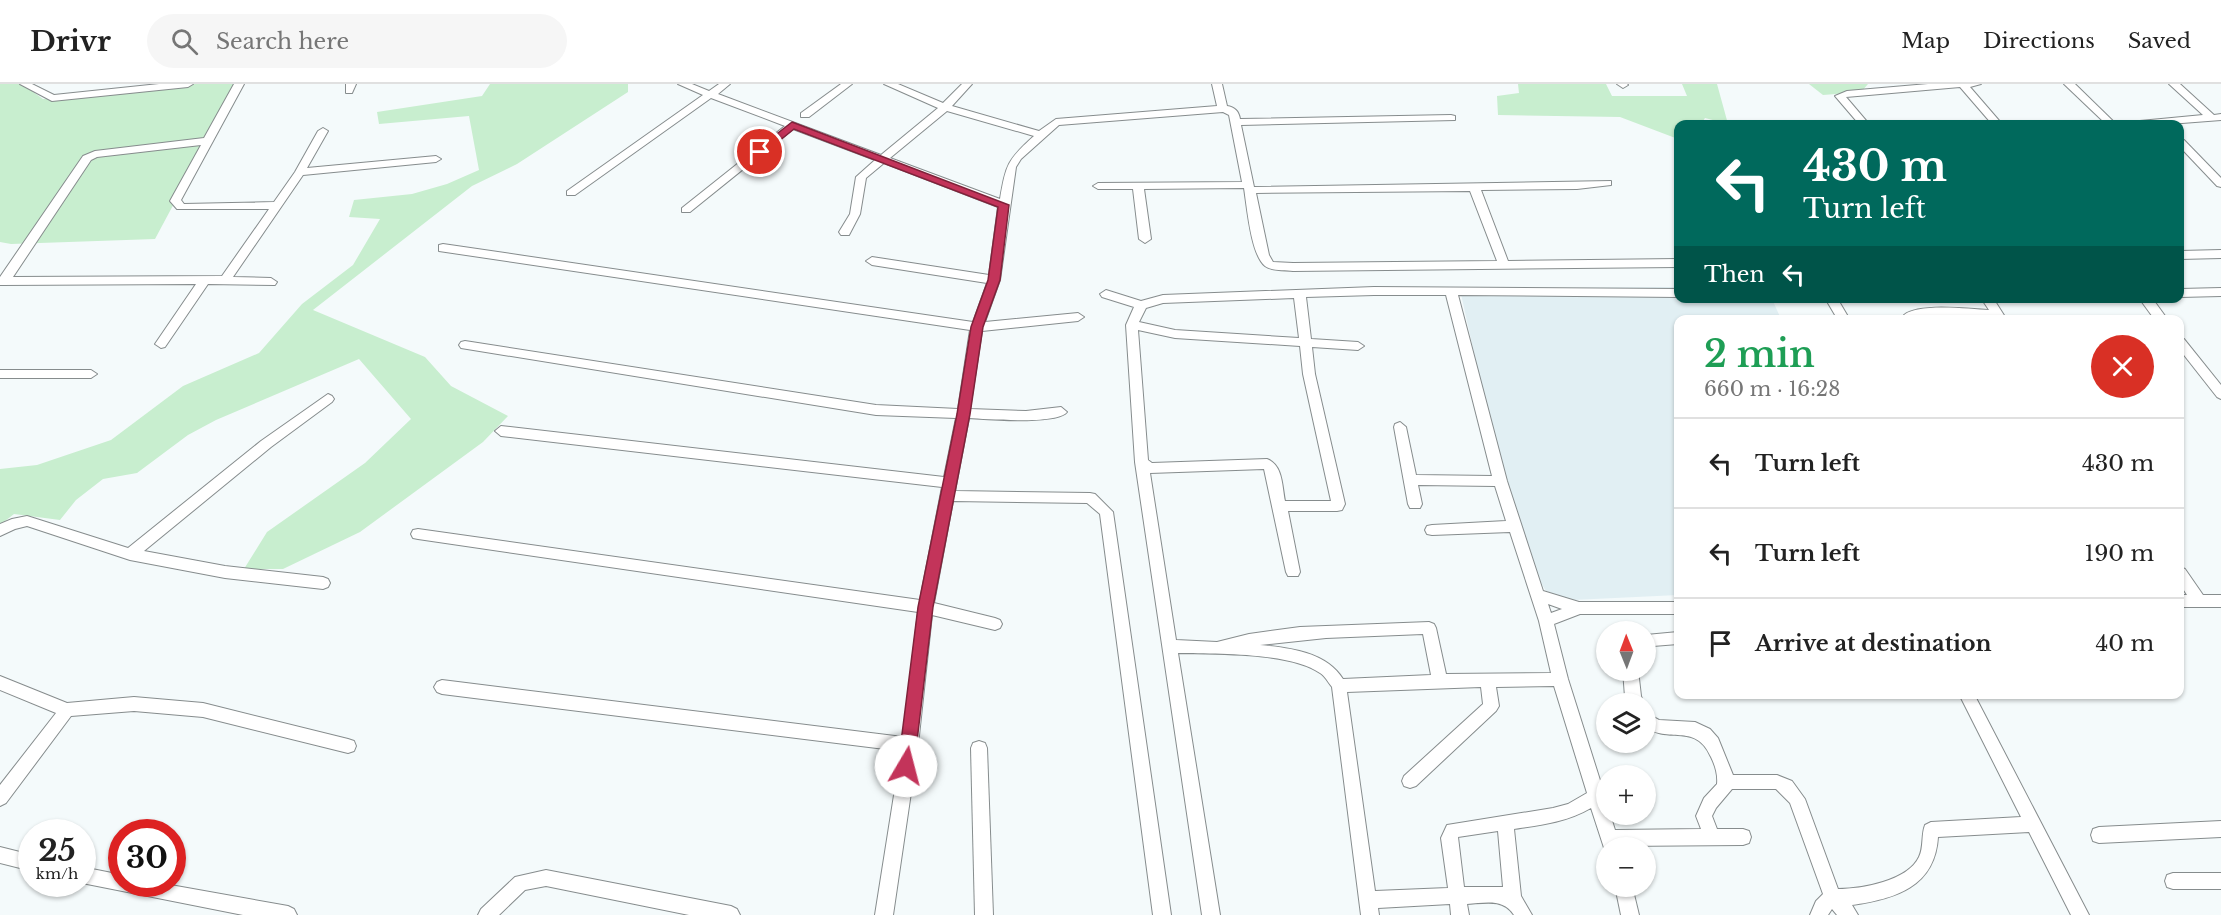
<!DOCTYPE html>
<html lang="en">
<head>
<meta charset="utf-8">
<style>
	body { margin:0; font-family:"Libre Baskerville",serif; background:#f6f6f6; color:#222; height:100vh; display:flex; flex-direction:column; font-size:22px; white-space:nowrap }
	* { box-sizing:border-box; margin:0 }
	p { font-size:20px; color:#767676 }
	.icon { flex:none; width:33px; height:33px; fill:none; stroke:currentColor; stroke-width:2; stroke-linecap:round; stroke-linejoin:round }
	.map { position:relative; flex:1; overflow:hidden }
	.panel { position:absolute; left:1674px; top:231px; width:510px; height:384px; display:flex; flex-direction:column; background:#fff; border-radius:12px; box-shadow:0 2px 4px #0004 }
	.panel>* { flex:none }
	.banner { position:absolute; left:1674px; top:36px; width:510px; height:183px; border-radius:12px; box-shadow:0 2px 4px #0004; background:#00695c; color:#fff; overflow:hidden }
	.needle { width:39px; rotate:359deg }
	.tools { position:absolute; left:1596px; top:537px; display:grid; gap:12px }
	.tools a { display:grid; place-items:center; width:60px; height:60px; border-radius:50%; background:#fff; box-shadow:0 2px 4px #0004; font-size:30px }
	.speed { position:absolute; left:18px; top:735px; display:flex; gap:12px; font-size:30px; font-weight:700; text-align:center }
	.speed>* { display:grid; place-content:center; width:78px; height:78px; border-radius:50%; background:#fff; box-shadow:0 2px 4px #0004; line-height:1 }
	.speed small { font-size:15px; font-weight:400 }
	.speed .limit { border:9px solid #d22; background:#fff; color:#111 }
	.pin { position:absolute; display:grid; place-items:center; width:51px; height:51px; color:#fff; margin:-26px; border:3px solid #fff; border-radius:50%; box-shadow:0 2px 6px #0007 }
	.me { position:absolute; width:66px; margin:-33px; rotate:8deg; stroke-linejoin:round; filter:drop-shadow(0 0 4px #0008) }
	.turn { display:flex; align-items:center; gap:21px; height:126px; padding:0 30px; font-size:27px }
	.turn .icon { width:78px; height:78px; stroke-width:2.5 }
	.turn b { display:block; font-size:42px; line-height:51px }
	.then { display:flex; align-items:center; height:57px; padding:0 30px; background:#0003; gap:12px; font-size:22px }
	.round { display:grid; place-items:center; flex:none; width:63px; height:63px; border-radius:32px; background:#f6f6f6 }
	.overview { display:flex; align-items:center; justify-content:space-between; height:102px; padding:0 30px }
	h1 { font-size:36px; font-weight:600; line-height:45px; color:#1e9e55 }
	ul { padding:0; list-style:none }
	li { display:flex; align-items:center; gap:18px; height:90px; padding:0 30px; border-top:2px solid #e0e0e0 }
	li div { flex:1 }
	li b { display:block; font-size:22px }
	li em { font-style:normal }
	header { display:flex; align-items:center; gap:36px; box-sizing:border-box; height:84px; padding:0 30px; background:#fff; border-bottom:2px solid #e0e0e0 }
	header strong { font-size:28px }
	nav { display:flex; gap:33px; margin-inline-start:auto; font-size:21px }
	.search { width:420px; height:54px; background:#f6f6f6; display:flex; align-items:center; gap:15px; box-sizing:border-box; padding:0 21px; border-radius:33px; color:#767676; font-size:22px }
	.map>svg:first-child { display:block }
</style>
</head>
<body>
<header>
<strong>Drivr</strong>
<div class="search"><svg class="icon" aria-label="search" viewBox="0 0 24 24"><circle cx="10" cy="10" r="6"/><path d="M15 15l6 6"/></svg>Search here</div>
<nav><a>Map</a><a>Directions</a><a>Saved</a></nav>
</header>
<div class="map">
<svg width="2221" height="831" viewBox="0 0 2221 831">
	<rect width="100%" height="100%" fill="#f4fafb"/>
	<path fill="#e1eff3" d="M1658,203H1678V214L1772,215L1781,235L1678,236V511L1573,516L1546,507L1533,486L1488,333L1461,210L1474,205Z"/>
	<g fill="#c8eecf">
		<path d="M0,0H22L43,15L186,0H238L155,155L11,160L0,158Z"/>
		<path d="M490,0H628V8L517,80L472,102L313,226L425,273L451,302L508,332L483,358L360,448L283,485H244L267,448L365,379L411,335L359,275L216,336L188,351L137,389L103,395L76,416L60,436L14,430L0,441V385L37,381L111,356L183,302L259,269L302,220L353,181L380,135L349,133L354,116L412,110L447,100L479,86L469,32L379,40L377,28L482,12Z"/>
		<path d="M1518,0H1606L1612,12H1687L1682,0H1717L1728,40L1705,34L1701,40H1678V55L1620,33L1498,31L1497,12L1519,9Z"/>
		<path d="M1809,0H1868L1861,8L1823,11Z"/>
	</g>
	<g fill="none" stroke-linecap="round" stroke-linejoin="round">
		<g stroke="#868c8d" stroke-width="2">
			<g id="minor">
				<path d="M20,0H32L54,11L159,0H193L188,3L52,17Z"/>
				<path d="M234,0H244L181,116L184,120L274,118L295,88L318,47L323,44L328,47L307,84L436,72L441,75L436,78L303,91L233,193L271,194L277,198L275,201L208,200L165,263L161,264L155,260L196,200L0,201V193L83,72L95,67L204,54ZM201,61L170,117L177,125H269L222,192L13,193L91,76L97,73Z"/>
				<path d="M346,0H356L352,9H346Z"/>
				<path d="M678,0H692L709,7L719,0H730L718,10L881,71L938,24L884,0H898L943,19L962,0H972L952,22L1039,47L1056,35L1217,22L1212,0H1222L1227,22C1235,23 1239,28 1240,35L1451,31L1455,32V36L1241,41L1254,103L1611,97V101L1577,105L1481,106L1508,177L1678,175V183L1293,187C1285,186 1271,187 1265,182C1251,171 1247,123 1244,104L1144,105L1151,155L1145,159L1139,155L1133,105H1098L1093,102L1098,99L1242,98L1229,31L1223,28L1059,41L1021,75L1016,83L1000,196L985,238L1078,229L1084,233L1078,237L982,247L970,325L1026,327L1061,323L1067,328C1057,341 987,335 969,334L955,407L1090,409L1095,410L1113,428L1171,831H1153L1100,430L1087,419L953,417L934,519L995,534L1000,536L1002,540L1000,544L995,546L932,531L918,661L893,831H875L901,667L442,610L437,608L434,603L437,598L442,596L903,653L918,528L418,455L413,454L411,450L413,446L418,445L920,516L942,403L501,352L495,347L501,342L944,393L956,334L876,331L461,264L459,261L461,258L465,257L876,321L958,325L970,246L439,167V161L443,160L973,238L987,199L872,181L866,177L872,173L989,191L998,123L884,79L866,94L860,130L849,151H841L839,148L850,130L856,93L875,76L793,45L690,128H682V124L785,42L711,14L575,111H567V107L703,11ZM947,27L1034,52C1007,76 1006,81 1000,115L890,74ZM1470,107L1497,177L1293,179L1273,178L1269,171L1256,109Z"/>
				<path d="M841,0H852L809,33H801V29Z"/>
				<path d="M1617,0H1627L1628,1L1623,4Z"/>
				<path d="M1928,0H1981L1970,3L2002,40H1992L1960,3L1846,13L1869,40H1859L1835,12L1847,7Z"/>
				<path d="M2064,0H2075L2116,40H2106Z"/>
				<path d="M2169,0H2180L2214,31L2221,30V36L2169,40H2135L2140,37L2203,31Z"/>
				<path d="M2180,55L2184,56L2221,94V103L2217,102L2180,63Z"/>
				<path d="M2221,166V174L2180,175V167Z"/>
				<path d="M1374,203L1678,205V213L1458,211L1507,397L1543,507L1579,518H1678V530H1580L1554,540L1568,595L1605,712L1606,730H1610L1615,746L1701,745L1696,732L1704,714L1717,700C1718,691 1715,681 1711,673C1696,639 1671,659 1646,644V629L1659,636L1695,638L1710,645L1718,654L1733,691H1777L1792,697L1805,715L1838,805C1861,805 1908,797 1919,773C1924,763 1921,751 1925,741L1931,738L2021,733L1959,610H1974L2089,831H2071L2029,748L1938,753C1935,803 1895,815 1852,821L1858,831H1837L1832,825L1828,831H1810L1816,817L1823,810L1790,719L1776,705H1732L1716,724L1712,732L1717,745H1743L1749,747L1751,753L1749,759L1743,761L1620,762V764H1606V770L1591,724C1567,738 1542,741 1514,745L1521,812L1532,831H1514C1503,814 1485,819 1467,820L1469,831H1451L1450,820L1378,824L1379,831H1361L1332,603C1328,598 1325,592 1320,589C1290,568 1215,570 1178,569L1220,831H1202L1135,378L1126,241L1134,223L1102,213L1100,210L1106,206L1141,217L1163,211ZM1374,211H1446L1492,392L1416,391L1406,343L1400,338L1395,340L1394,343L1408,420L1410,424H1420L1422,420L1418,401L1495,402L1506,437L1432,441L1427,442L1425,446L1427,450L1432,451L1510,448L1539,537L1551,589L1446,590L1436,544L1434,540L1429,538L1300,543L1249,550L1217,558L1176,556L1150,389L1264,385L1286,488L1288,492H1298L1300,488L1288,427H1337L1342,426L1345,420L1315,290L1312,263L1358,266L1364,262L1358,258L1311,255L1306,213ZM1294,214L1299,254L1175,246L1139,238L1146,224L1163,219ZM1138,246L1175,254L1300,262L1303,290L1331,417H1285C1282,402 1283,381 1267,375L1152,379L1148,376ZM1548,520L1562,525L1551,529ZM1423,550L1431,591L1343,595C1326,568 1290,564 1260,561L1326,554ZM1554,602L1587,709L1568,720L1553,724L1447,741L1441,754L1448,804L1375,807L1347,608L1481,603L1483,620L1404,692L1402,697L1404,702L1410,704L1416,702L1496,627L1499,622L1496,603ZM1498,747L1503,803H1464L1458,753Z"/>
				<path d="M2221,204V212L2180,213V205Z"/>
				<path d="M1825,214H1837L1850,236H1838Z"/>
				<path d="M1981,214H1993L2007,236L1924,232L1915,236H1903L1902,233C1914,218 1969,225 1989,226Z"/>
				<path d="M2139,214H2152L2168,236H2155Z"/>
				<path d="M2180,254L2184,255L2221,301V315L2217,313L2180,266Z"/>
				<path d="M0,286H91L97,290L91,294H0Z"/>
				<path d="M328,310L332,312L334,315L332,318L271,363L144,467L225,482L323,493L328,495L330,499L328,503L323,505L225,494L130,476L27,442L15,445L0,452V440L12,435L27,432L128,464L261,357Z"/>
				<path d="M2180,483L2185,485L2203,511H2221V523H2180V511H2187L2180,500Z"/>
				<path d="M1678,548V560L1653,562L1646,566V551Z"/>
				<path d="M1623,586H1638L1641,612L1644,620H1629L1625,613Z"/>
				<path d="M0,592L67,619L134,613L203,619L348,655L354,657L356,662L354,667L348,669L203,633L134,627L71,632L6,719L0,722V701L56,629L0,606Z"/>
				<path d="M979,657L985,659L987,664L993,831H975L971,664L973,659Z"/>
				<path d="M2221,737V753L2099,759L2093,757L2091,751L2093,745L2099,743Z"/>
				<path d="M0,763L32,771V787L0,779Z"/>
				<path d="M82,783L122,791V800H165L288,822L294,825L297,831H243L82,799Z"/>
				<path d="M546,786L731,822L737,825L740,831H689L546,802L525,806L499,831H478L481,825L515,793Z"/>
				<path d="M2173,789H2221V805H2173L2167,803L2165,797L2167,791Z"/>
				<path d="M1615,802H1632L1639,831H1621Z"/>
			</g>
		</g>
		<use href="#minor" fill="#fff" fill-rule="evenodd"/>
	</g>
	<path fill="#c3345a" stroke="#7f223a" stroke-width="1.5" d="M792,38L1009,121L1000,196L983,243L970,330L933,523L914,682L912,687L906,690L901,687L898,682L918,523L957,330L971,243L988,196L998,123L794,45L763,70H756V66Z"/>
</svg>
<div class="tools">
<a><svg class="needle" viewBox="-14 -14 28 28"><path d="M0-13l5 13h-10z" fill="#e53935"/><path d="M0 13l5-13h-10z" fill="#767676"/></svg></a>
<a><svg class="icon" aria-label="layers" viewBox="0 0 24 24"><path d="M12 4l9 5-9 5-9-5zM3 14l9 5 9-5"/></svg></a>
<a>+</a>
<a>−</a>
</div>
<div class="speed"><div>25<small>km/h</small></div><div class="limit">30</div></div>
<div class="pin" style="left:760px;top:68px;background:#d93025"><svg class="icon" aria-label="arrive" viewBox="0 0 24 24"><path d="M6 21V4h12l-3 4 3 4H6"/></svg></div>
<svg class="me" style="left:906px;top:682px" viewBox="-20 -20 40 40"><circle r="19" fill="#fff"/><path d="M0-13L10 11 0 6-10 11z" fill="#c3345a"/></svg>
<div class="banner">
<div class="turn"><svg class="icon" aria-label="left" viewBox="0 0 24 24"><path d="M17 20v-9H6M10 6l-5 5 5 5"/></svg><div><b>430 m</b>Turn left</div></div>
<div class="then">Then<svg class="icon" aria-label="left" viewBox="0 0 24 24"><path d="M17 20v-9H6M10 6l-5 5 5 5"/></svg></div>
</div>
<section class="panel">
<div class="overview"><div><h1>2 min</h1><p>660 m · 16:28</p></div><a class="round" style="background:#d93025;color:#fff"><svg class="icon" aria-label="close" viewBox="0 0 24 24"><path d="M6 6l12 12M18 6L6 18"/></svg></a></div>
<ul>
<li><svg class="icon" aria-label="left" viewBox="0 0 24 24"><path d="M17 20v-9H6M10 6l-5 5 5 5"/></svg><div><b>Turn left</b></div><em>430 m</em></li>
<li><svg class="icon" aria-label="left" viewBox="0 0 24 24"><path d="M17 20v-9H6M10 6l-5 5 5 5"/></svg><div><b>Turn left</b></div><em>190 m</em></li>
<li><svg class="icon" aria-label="arrive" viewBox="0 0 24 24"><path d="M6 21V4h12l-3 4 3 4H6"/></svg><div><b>Arrive at destination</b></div><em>40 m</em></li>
</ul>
</section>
</div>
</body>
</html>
